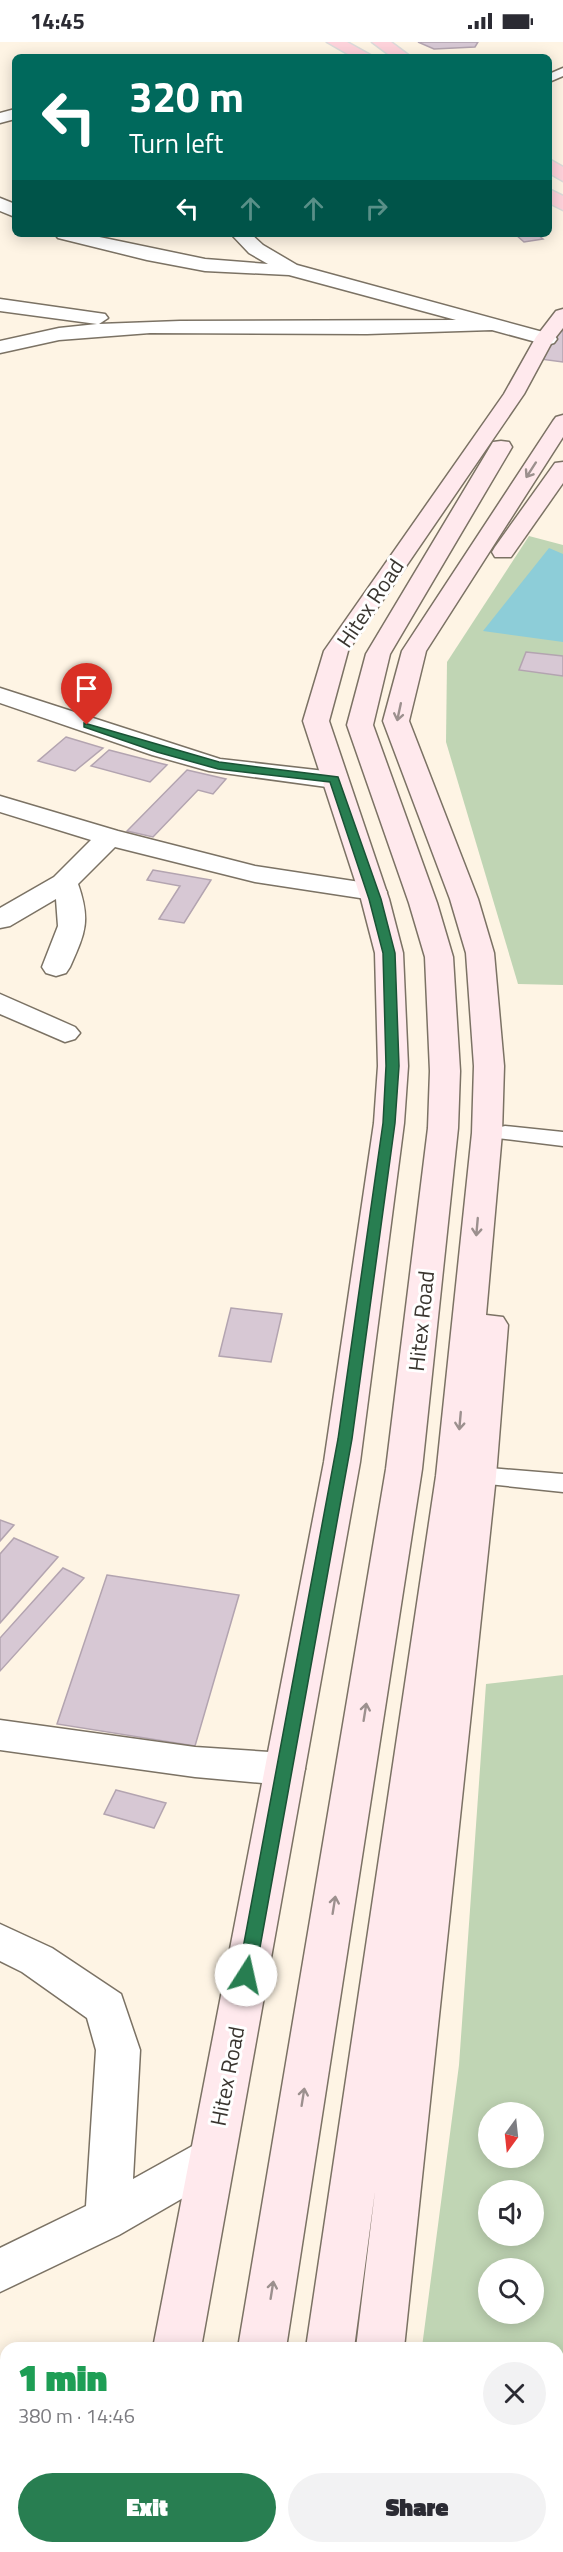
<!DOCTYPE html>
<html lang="en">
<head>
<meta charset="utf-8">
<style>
	body { margin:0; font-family:"Titillium Web",sans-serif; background:#f2f2f3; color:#2b2b33; height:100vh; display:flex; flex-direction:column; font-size:22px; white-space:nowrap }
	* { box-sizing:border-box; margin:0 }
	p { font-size:20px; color:#7c7c81 }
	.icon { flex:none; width:33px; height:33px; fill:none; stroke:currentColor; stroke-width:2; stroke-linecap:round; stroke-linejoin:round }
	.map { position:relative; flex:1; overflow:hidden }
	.side { position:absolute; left:0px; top:2300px; width:564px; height:212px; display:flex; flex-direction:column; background:#fff; border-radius:18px 18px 0 0; box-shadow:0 3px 15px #0003 }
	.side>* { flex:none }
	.top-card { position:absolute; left:12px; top:12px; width:540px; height:183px; border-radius:9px; box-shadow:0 3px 15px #0003; background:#00695c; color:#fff; overflow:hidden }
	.needle { width:39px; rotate:195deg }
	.controls { position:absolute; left:478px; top:2060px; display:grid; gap:12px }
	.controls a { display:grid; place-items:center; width:66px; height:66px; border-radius:50%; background:#fff; box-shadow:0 3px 15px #0003; font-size:30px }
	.pin { position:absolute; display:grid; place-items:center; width:51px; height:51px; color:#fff; margin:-62px -26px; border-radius:50% 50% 50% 0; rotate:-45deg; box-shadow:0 0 6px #0007 }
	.pin .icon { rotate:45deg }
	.me { position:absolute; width:66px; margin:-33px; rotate:10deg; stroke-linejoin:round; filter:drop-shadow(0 0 4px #0008) }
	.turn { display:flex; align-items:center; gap:21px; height:126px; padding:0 18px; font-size:27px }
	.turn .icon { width:78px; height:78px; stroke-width:2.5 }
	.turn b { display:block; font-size:42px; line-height:51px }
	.lanes { display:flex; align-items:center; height:57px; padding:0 18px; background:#0003; justify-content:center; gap:30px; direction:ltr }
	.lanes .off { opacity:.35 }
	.round { display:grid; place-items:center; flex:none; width:63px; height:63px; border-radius:32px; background:#f2f2f3 }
	.head { display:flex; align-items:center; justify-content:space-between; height:102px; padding:0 18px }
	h1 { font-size:36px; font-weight:800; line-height:45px; color:#1e9e55 }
	.button { display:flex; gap:12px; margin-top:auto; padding:12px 18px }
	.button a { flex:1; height:69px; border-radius:36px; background:#287e51; color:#fff; font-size:24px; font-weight:800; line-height:69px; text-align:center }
	.button a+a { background:#f2f2f3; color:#2b2b33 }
	.status { display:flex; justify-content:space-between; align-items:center; height:42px; padding:0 30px; background:#fff; direction:ltr }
	.status svg { height:16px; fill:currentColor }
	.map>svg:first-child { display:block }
</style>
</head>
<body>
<div class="status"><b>14:45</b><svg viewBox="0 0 49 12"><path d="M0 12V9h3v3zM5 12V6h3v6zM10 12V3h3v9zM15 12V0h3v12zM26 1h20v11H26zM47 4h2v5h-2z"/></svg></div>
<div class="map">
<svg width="563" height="2510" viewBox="0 0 563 2510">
	<rect width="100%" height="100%" fill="#fef4e4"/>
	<g fill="#c0d5b4" fill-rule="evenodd">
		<path d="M529,494L563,503V943L518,942L446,700L447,620Z"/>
		<path d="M563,1633V2510H403L404,2505H558V2306L422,2305L459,2023L486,1642ZM489,2070H534V2115H489ZM489,2148H534V2193H489ZM489,2226H534V2271H489Z"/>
	</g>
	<path fill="#8dcdd8" d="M549,506L563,512V600L483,589Z"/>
	<g fill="#d7c8d4" stroke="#b3a4b0" stroke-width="1.5">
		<path d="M418,0H478L475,5L434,7Z"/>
		<path d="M515,192H537L543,197L524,200Z"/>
		<path d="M557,289H563V320L540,317Z"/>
		<path d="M526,610L563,614V634L519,628Z"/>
		<path d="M66,695L103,706L75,729L38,719Z"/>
		<path d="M109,708L167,723L150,740L91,724Z"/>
		<path d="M187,728L226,737L213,752L198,748L153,795L127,789Z"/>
		<path d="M153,828L211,838L184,881L159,877L180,844L147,838Z"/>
		<path d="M231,1266L282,1272L271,1320L219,1314Z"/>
		<path d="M0,1478L14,1483L0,1499Z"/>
		<path d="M14,1496L58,1515L0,1581V1512Z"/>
		<path d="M63,1526L84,1536L0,1629V1596Z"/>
		<path d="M107,1533L239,1553L195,1704L57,1682Z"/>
		<path d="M116,1748L166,1761L154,1786L104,1772Z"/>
	</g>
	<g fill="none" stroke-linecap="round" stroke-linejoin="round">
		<g stroke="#7b7264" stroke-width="3">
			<g id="lane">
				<path d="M563,26V34L549,40V32Z"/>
				<path d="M505,1084L563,1090V1104L497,1096L494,1091L497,1086Z"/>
				<path d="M478,1425L563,1432V1450L469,1440L465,1434L469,1428Z"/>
			</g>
		</g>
		<g stroke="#7b7264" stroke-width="3">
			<g id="street">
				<path d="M15,67V77L0,81V71Z"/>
				<path d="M0,156L15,162V175L0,169Z"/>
				<path d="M55,192H85L205,217L268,222L249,211L231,192H251L263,203L297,223L554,293L557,297L554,301L547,303L492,288L367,292L150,291L59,298L0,311V299L59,286L97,282L0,269V257L105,272L108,276L99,282L180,279L456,278L289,233L205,229L147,218L58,196Z"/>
				<path d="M0,646L220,717L334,730L343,733L347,738L343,743L334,746L209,729L152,713L0,661Z"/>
				<path d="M0,754L118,789L255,824L373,842L383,844L387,850L383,856L373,858L255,840L115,805L78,842C91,879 85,891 70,925L66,931L56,934L46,931L42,925L58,884L56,857L10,884L0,886V866L54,835L91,798L0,770Z"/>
				<path d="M0,952L75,985L80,991L75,997L65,1000L0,972Z"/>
				<path d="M0,1678L195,1705L285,1711L299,1716L305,1727L299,1738L285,1743L195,1735L0,1708Z"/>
				<path d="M0,1882L52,1906L121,1952L140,2008L133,2137L196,2102L212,2096L228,2102L234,2116L228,2130L119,2193L0,2250V2206L86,2164L96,2008L87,1976L22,1930L0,1919Z"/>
				<path d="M0,2322L6,2324V2370L0,2368Z"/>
			</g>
		</g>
		<g stroke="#7b7264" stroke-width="3">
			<g id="secondary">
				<path d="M563,267V286L552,300L524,352L348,609L329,679L389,857L403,911L408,1024L404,1081L360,1420L201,2306H153L324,1420L374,1081L378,1024L375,911L361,857L303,679L324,609L504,352L536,295L556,269Z"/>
				<path d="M563,373V395L426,609L409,679L478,857L494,911L504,1024L502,1091L486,1273L503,1275L508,1283L496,1434L404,2306H356L375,2149L354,2306H306L436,1434L472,1091L474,1024L466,911L450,857L383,679L402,609L553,379L556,375Z"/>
				<path d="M501,399L509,400L512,405L390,612L373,683L437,861L453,915L460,1029L458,1086L422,1427L286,2306H238L386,1427L428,1086L430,1029L425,915L409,861L347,683L366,612L490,405L493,400Z"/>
				<path d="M563,420V441L511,515H495L492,510L495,505L555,421Z"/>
				<rect x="121" y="2505" width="50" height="5"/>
				<path d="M210,2505H260L259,2510H209Z"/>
				<rect x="283" y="2505" width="50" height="5"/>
				<rect x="336" y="2505" width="50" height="5"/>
			</g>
		</g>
		<g stroke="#dcdbda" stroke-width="3">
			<g id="primary">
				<path d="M327,0H347L374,15H353Z"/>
				<path d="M372,0H391L411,15H392Z"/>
				<path d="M549,117L563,125V139L549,131Z"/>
				<path d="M549,147L563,154V168L549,161Z"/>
			</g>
		</g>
		<use href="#lane" fill="#fff" fill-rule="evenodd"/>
		<use href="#street" fill="#fff" fill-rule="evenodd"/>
		<use href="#secondary" fill="#ffe9ed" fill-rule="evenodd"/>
		<use href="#primary" fill="#fed3db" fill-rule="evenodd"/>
	</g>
	<defs><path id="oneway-shaft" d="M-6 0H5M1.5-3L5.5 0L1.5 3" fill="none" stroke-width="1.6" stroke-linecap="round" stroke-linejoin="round" transform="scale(1.5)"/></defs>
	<g stroke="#9c908e">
		<use href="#oneway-shaft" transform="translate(531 428) rotate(123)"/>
		<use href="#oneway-shaft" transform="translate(399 670) rotate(102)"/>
		<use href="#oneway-shaft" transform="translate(477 1185) rotate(95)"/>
		<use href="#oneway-shaft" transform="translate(460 1379) rotate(95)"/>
		<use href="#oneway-shaft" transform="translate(365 1670) rotate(-81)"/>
		<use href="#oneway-shaft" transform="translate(334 1863) rotate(-81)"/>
		<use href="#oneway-shaft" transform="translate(303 2055) rotate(-81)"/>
		<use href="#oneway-shaft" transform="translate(272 2248) rotate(-81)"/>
	</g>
	<path fill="#287e51" stroke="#1a5235" stroke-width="1.5" d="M84,681L219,720L338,735L381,857L395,911L399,1024L395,1081L352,1397L255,1933L252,1938L246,1940L240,1938L238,1933L338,1397L383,1081L386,1024L383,911L369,857L330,740L218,727L157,710L84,685Z"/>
	<g text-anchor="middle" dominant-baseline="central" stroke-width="6" stroke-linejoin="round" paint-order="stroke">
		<g font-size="22" fill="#3a3630" stroke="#fff">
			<text transform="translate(370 561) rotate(-56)">Hitex Road</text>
			<text transform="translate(421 1279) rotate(-84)">Hitex Road</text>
			<text transform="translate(227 2034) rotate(-79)">Hitex Road</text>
		</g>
	</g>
</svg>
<div class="controls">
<a><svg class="needle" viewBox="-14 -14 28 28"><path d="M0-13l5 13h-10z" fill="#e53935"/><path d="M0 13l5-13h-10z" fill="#7c7c81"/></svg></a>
<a><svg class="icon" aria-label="sound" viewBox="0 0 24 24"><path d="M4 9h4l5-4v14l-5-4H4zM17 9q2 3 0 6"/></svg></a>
<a><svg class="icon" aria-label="search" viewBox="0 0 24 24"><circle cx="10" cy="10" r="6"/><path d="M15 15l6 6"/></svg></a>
</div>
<div class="pin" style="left:87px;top:683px;background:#d93025"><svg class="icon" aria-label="arrive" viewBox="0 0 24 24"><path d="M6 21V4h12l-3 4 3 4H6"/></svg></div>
<svg class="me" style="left:246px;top:1933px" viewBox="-20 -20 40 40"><circle r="19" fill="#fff"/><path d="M0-13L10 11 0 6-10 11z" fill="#287e51"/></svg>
<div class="top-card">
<div class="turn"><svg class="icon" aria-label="left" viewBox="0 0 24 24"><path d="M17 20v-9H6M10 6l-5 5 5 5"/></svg><div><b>320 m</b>Turn left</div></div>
<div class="lanes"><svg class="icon" aria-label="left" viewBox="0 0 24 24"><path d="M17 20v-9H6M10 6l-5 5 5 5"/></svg><svg class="icon off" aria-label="ahead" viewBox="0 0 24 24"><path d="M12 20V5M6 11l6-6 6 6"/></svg><svg class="icon off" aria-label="ahead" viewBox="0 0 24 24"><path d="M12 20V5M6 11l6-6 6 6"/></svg><svg class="icon off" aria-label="right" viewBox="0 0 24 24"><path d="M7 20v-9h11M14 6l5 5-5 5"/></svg></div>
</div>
<section class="side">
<div class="head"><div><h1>1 min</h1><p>380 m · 14:46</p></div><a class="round"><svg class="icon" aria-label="close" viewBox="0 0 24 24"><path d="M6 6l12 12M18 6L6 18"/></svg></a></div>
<div class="button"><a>Exit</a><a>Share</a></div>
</section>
</div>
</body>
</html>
